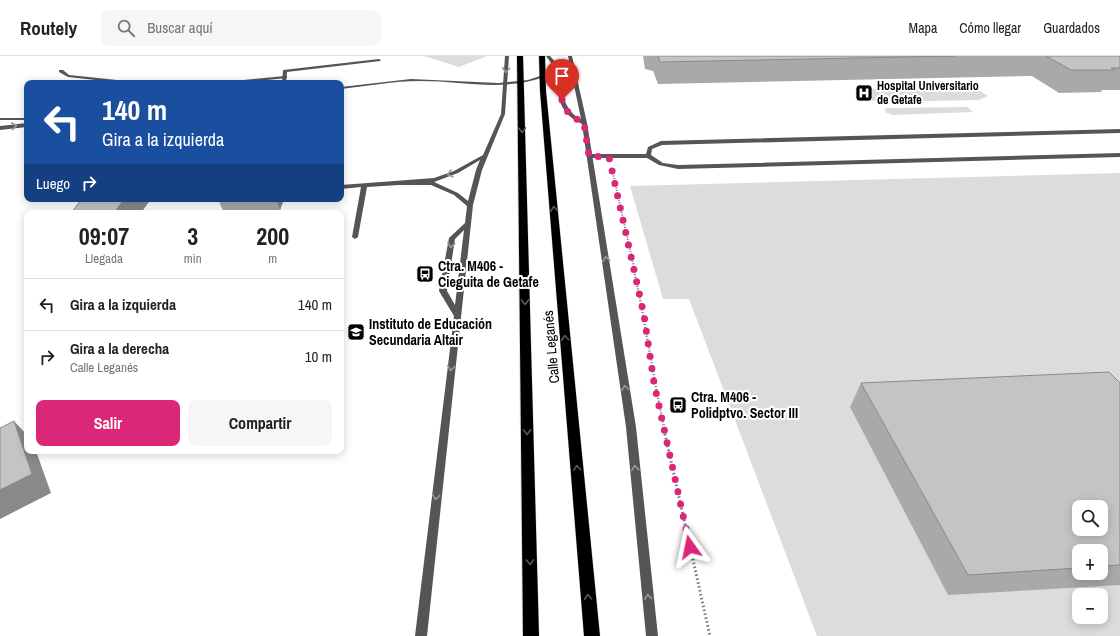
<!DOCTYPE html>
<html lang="es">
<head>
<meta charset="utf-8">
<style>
	body { margin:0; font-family:"Archivo Narrow",sans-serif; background:#f6f6f6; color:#222; height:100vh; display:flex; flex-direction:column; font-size:15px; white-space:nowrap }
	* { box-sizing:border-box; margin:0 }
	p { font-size:13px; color:#767676 }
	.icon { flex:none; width:22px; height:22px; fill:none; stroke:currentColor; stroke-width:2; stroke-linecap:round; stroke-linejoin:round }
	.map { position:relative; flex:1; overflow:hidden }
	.drawer { position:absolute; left:24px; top:154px; width:320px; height:244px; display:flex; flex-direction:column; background:#fff; border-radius:8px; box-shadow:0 2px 10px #0003 }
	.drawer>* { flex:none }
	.banner { position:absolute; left:24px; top:24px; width:320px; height:122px; border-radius:8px; box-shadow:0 2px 10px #0003; background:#1a4fa0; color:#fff; overflow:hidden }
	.fabs { position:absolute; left:1072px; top:444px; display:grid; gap:8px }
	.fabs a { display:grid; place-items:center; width:36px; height:36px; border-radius:8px; background:#fff; box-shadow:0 2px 10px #0003; font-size:20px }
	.pin { position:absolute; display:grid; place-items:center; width:34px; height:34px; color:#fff; margin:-41px -17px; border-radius:50% 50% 50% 0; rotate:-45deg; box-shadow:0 0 4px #0007 }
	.pin .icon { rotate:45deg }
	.me { position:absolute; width:44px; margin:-22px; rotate:348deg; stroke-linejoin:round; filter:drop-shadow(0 0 3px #0008) }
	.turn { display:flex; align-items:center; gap:14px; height:84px; padding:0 12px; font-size:18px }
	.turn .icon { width:52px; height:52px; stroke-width:2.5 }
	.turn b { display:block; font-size:28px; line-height:34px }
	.then { display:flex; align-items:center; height:38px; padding:0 12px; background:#0003; gap:8px; font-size:15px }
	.eta { display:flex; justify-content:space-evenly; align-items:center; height:68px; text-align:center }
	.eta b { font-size:24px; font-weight:800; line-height:28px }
	.cta { display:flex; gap:8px; margin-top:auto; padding:8px 12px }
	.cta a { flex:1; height:46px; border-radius:8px; background:#db2777; color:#fff; font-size:16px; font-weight:800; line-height:46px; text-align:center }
	.cta a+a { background:#f6f6f6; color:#222 }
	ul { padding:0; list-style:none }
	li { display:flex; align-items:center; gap:12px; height:52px; padding:0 12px; border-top:1px solid #e0e0e0 }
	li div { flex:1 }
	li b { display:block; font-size:15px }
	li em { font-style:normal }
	header { display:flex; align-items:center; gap:24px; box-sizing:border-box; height:56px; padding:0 20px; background:#fff; border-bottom:1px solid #e0e0e0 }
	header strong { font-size:19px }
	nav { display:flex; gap:22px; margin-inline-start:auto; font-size:14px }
	.search { width:280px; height:36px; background:#f6f6f6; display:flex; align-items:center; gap:10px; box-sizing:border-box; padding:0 14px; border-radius:8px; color:#767676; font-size:15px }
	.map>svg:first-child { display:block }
</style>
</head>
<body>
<header>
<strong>Routely</strong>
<div class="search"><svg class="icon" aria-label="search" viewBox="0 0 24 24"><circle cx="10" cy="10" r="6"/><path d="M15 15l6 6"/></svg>Buscar aquí</div>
<nav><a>Mapa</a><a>Cómo llegar</a><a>Guardados</a></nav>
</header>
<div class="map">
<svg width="1120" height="580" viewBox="0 0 1120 580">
	<rect width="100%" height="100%" fill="#fff"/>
	<g fill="#dcdcdc" fill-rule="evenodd">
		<path d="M424,0H487L459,11Z"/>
		<path d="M968,32L980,35L988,40L979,44L881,46L874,45L860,40V37L863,34L870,33Z"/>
		<path d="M967,51L973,56L893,59L885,56L886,52Z"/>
		<path d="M1120,117V580H817L689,243H663L630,130ZM1079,451H1101V473H1079ZM1079,495H1101V517H1079ZM1079,539H1101V561H1079Z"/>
	</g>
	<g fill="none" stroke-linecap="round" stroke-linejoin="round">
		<g stroke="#dbdbdb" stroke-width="1">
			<g id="trunk">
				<path d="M517,0H523L539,580H523Z"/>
				<path d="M539,0H545L546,35L600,580H584L540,35Z"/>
			</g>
		</g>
		<path stroke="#777" stroke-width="2" stroke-dasharray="1 1.5" stroke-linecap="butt" d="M613,117L635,216"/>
		<path stroke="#777" stroke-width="2.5" stroke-dasharray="1 2" stroke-linecap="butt" d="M634,215C646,268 653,322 665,375"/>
		<path stroke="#777" stroke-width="3" stroke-dasharray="1.5 2.5" stroke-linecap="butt" d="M664,374L710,580"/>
		<g fill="#555" fill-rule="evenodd">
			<path d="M505,0H509L505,58L482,114L473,149L427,580H415L454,260L439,235L449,182L465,167L467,150L454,139L431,129H399L367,131L358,181L355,183L352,181L361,131L341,133V129L434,122L454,115L483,99L501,58ZM480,104L476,114L468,145L458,137L434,126L458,117ZM464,174L455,249L447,235L455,183Z"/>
			<path d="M379,3L381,4L380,5L287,16L286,27H282L283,14Z"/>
			<path d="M1120,73V77L662,89L652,93L651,99L663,107L678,109L1120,97V101L678,113L659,109L647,102H589L586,100L589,98H646L648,91L661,85Z"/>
		</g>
		<g fill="#555" fill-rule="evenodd">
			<path d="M546,0H550C553,3 556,7 557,10C563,29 560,53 581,63L568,0H572L587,67L636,371L658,580H646L626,371L582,68C553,54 561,36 553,11C552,7 548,3 546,0Z"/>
			<path d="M59,14H63L69,19L136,26L138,27H123L68,21L59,16Z"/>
			<path d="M285,20H287V22L237,27H221L223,26Z"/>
		</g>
		<g fill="#555" fill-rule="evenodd">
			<path d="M543,19H545V21C499,36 466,25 420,25C394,25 367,30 341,33V31L411,23L498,27L528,24Z"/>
			<rect x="0" y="62" width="27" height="2"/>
			<path d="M27,67V71L0,74V70Z"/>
		</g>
		<use href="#trunk" fill="#000" fill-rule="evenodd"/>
	</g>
	<g fill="#a9a9a9" fill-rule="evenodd">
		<path d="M643,0H1120V34H1102L1101,36L1059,37L1032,20L658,28L653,15L645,13Z"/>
		<path d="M218,143H284L280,154L237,157H224Z"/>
		<path d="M861,327H1120V529L948,539L850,351ZM1079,495H1101V517H1079Z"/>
	</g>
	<g fill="#898989">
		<path d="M124,143H151L141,157H114Z"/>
		<path d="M276,143H284L280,154Z"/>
		<path d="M14,365L27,379V395H36L51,437L0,463V434Z"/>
	</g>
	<g fill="#c4c4c4" stroke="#898989" fill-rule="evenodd">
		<path d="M658,0H955L660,6Z"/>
		<path d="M1046,0H1120V12H1111L1114,14H1071Z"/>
		<path d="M82,143H124L114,157H71Z"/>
		<path d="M1109,316L1120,327V509L1101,510V495H1079V512L968,519L861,327ZM1079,451H1101V473H1079Z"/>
		<path d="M14,365L32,418L0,434V372Z"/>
	</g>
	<defs><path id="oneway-chevron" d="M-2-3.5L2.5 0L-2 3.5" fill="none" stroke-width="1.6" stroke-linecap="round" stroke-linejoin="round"/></defs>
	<g stroke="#999">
		<use href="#oneway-chevron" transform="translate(506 14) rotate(94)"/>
		<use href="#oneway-chevron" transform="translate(14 70) rotate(-6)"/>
		<use href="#oneway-chevron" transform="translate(450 118) rotate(161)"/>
		<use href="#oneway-chevron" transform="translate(451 189) rotate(100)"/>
		<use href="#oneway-chevron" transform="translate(606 203) rotate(-99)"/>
		<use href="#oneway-chevron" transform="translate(451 312) rotate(97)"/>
		<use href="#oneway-chevron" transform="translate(625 332) rotate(-98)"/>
		<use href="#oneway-chevron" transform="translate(635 412) rotate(-96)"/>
		<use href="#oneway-chevron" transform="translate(436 441) rotate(97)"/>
		<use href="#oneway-chevron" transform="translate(648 541) rotate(-96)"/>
	</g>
	<g stroke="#595959">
		<use href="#oneway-chevron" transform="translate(522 74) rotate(89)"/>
		<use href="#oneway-chevron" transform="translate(554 153) rotate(-95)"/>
		<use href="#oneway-chevron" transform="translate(525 246) rotate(89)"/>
		<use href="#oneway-chevron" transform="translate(565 282) rotate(-95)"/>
		<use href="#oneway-chevron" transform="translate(527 376) rotate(89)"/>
		<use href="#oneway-chevron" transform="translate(577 412) rotate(-95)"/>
		<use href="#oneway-chevron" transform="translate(530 506) rotate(89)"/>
		<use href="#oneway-chevron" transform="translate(588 541) rotate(-95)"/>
	</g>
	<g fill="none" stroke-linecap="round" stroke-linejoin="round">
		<path stroke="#db2777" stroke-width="7" stroke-dasharray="0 12.6" d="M562,44C567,58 572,61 584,67L589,100L609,101L644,259L654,327L690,491"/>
	</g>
	<defs>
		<g id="hospital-square" transform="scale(0.9)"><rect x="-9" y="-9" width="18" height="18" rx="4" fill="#000" stroke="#fff"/><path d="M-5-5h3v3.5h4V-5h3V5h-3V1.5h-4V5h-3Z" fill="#fff"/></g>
		<g id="bus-square" transform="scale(0.9)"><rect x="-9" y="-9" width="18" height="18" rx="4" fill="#000" stroke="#fff"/><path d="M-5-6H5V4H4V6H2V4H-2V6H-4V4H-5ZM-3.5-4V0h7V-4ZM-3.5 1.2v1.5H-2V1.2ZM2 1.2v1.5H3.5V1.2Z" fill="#fff"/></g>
		<g id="school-square" transform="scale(0.9)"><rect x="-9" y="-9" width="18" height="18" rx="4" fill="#000" stroke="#fff"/><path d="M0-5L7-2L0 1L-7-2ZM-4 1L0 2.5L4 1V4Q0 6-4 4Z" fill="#fff"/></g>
	</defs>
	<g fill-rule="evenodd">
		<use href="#hospital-square" x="864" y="37"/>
		<use href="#bus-square" x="425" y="218"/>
		<use href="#school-square" x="356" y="276"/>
		<use href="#bus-square" x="678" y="349"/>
	</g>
	<g text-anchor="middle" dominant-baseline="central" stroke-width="4" stroke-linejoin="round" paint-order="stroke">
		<g font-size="12" font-weight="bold" fill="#000" stroke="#fff" text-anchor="start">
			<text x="877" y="30">Hospital Universitario<tspan x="877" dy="14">de Getafe</tspan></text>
		</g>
		<g font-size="14" font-weight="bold" fill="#000" stroke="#fff" text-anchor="start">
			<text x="438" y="210">Ctra. M406 -<tspan x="438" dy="16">Cieguita de Getafe</tspan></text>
			<text x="369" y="268">Instituto de Educación<tspan x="369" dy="16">Secundaria Altair</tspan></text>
			<text x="691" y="341">Ctra. M406 -<tspan x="691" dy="16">Polidptvo. Sector III</tspan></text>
		</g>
		<g font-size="14" fill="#000" stroke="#fff">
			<text transform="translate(551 291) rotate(-95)">Calle Leganés</text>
		</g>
	</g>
</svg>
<div class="fabs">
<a><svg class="icon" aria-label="search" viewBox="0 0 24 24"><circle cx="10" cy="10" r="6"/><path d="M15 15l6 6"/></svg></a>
<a>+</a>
<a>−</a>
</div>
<div class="pin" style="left:562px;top:44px;background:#d93025"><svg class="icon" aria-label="arrive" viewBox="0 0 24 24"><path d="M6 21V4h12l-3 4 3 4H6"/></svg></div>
<svg class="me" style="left:690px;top:491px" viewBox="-20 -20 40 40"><path d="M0-17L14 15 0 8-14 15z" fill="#db2777" stroke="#fff" stroke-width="4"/></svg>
<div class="banner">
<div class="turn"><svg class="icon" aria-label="left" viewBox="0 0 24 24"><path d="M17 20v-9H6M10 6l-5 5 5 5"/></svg><div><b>140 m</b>Gira a la izquierda</div></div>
<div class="then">Luego<svg class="icon" aria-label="right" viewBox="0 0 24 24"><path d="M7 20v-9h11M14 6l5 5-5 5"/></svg></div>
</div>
<section class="drawer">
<div class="eta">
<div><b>09:07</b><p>Llegada</p></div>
<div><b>3</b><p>min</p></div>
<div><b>200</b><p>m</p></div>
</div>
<ul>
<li><svg class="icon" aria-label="left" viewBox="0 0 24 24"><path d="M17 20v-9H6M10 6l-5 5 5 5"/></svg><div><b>Gira a la izquierda</b></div><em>140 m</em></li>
<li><svg class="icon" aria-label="right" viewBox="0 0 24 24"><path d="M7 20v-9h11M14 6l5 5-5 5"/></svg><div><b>Gira a la derecha</b><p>Calle Leganés</p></div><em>10 m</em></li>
</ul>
<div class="cta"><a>Salir</a><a>Compartir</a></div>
</section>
</div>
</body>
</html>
